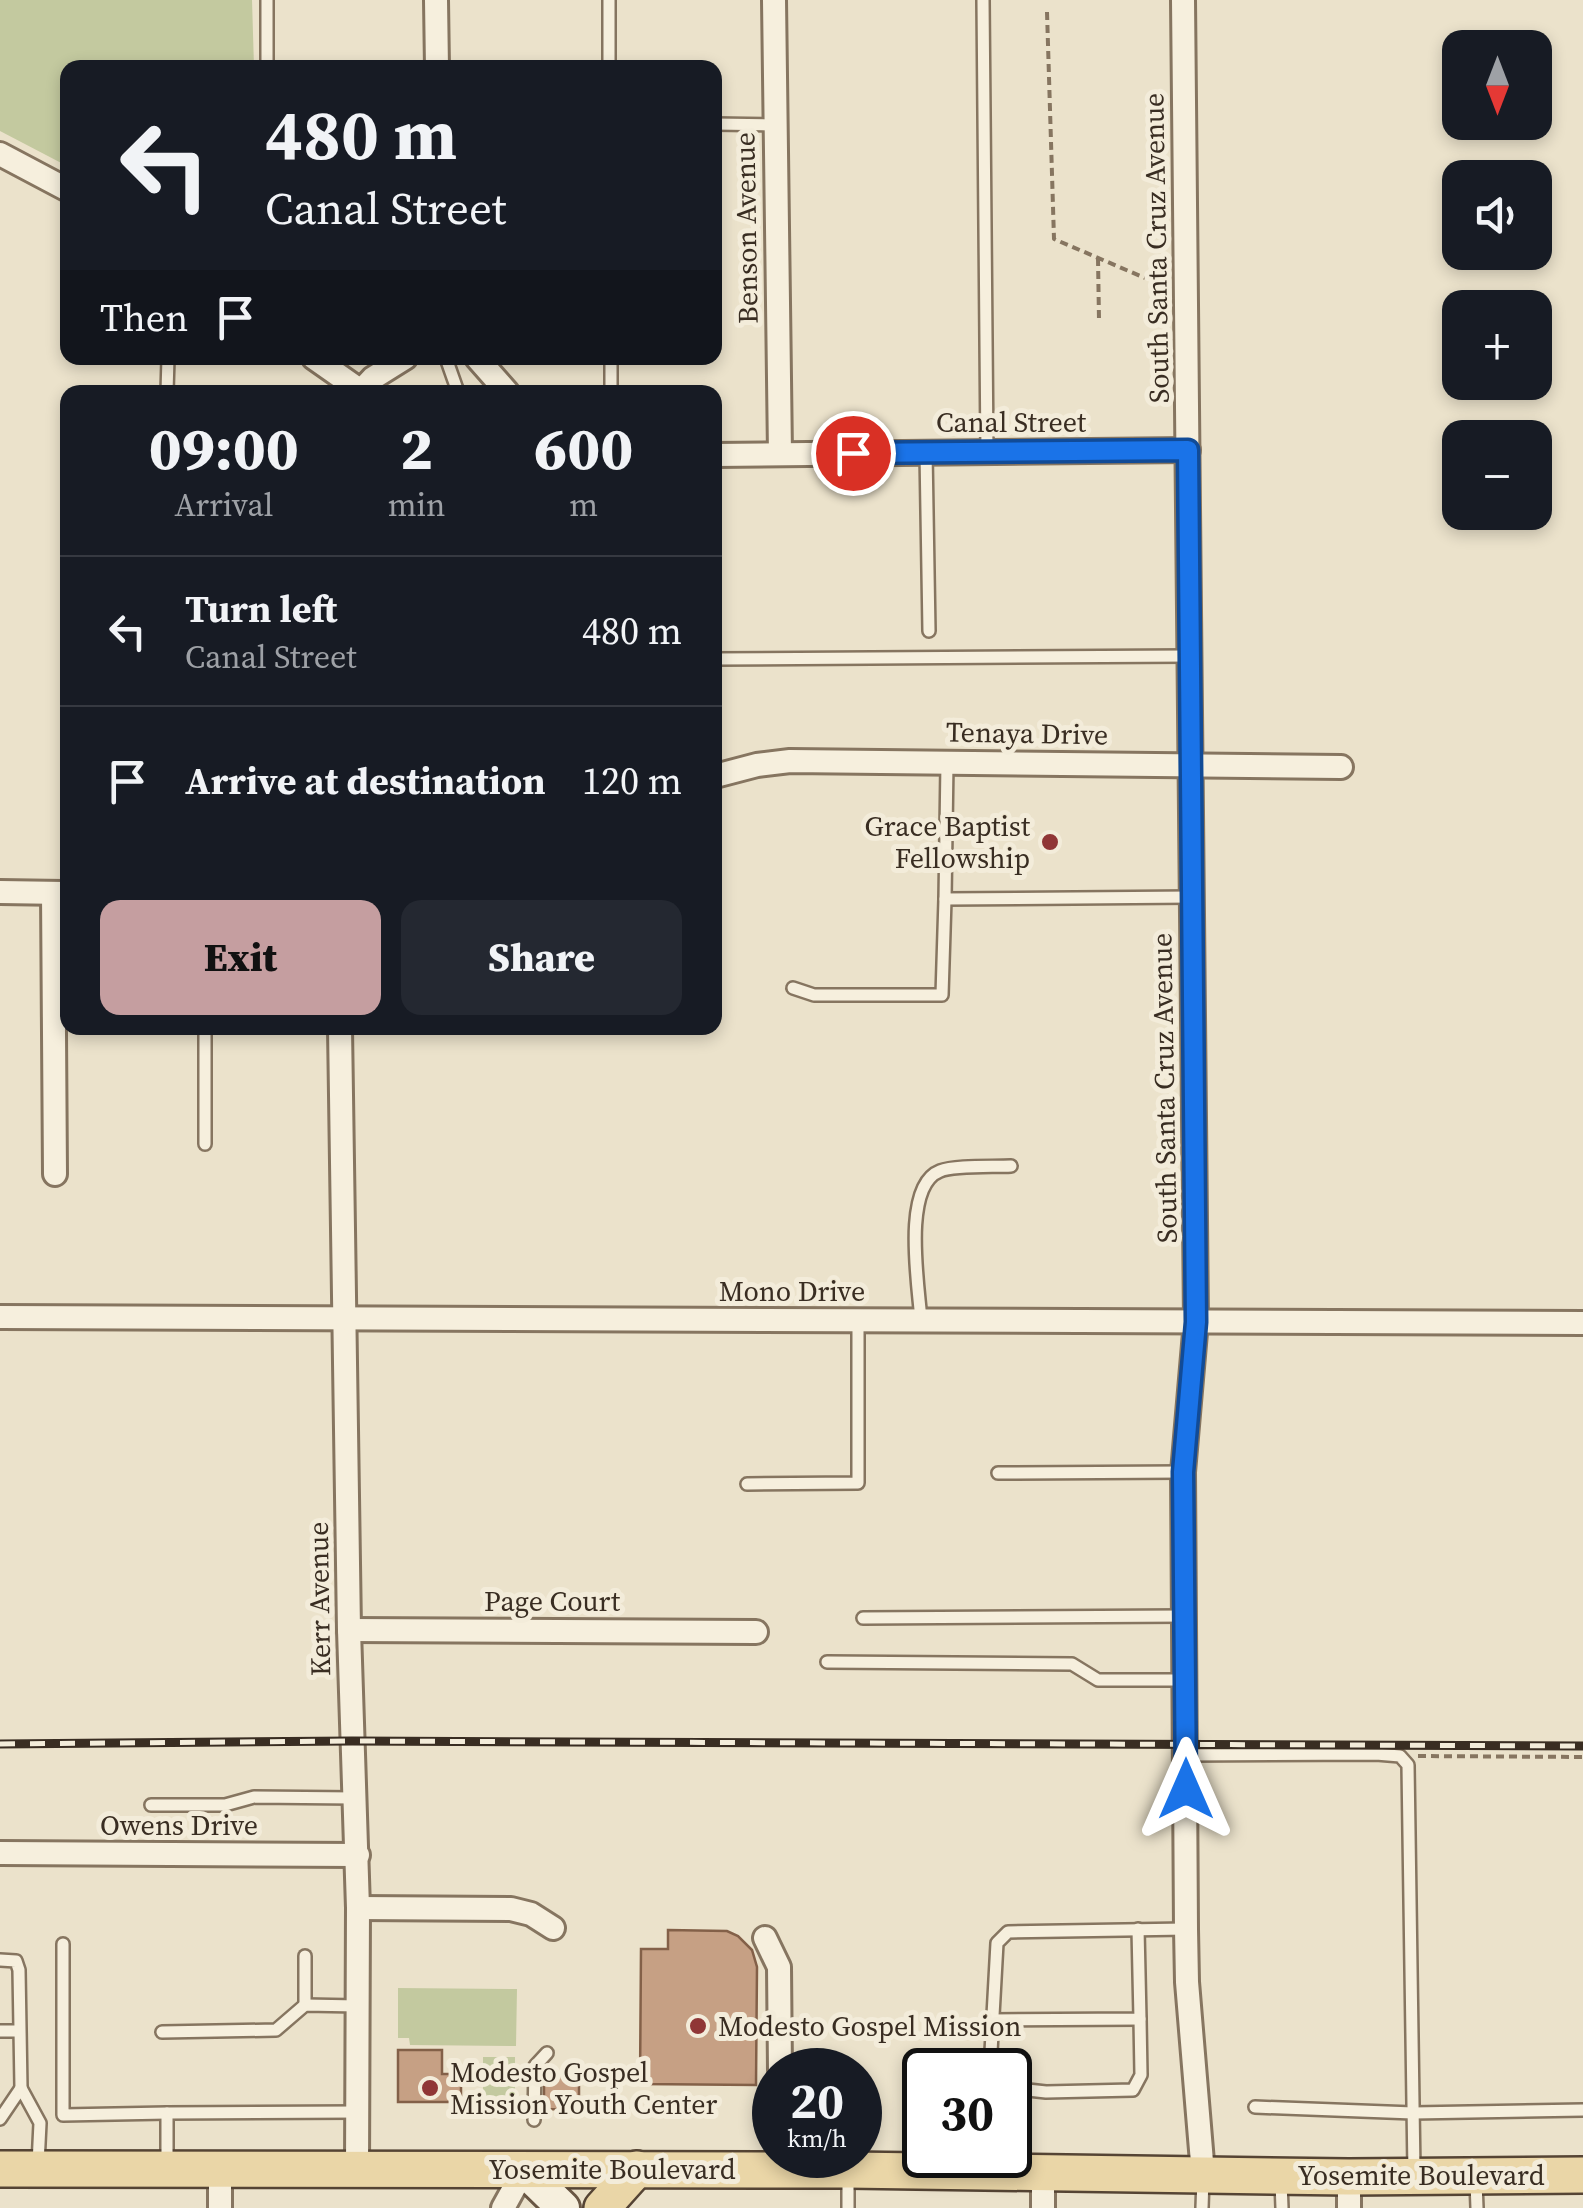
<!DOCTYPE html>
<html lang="en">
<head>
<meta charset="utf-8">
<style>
	body { margin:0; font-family:"Source Serif 4",serif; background:#242831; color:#f1f3f6; height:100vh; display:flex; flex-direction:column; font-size:38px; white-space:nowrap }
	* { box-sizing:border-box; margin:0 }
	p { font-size:32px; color:#9ea1a6 }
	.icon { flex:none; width:55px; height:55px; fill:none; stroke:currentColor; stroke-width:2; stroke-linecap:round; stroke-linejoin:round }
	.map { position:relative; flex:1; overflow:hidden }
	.panel { position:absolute; left:60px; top:385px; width:662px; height:650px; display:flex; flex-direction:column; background:#171b24; border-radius:20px; box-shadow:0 5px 15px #0003 }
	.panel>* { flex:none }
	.banner { position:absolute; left:60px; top:60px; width:662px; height:305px; border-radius:20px; box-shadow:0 5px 15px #0003; background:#171b24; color:#f1f3f6; overflow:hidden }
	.needle { width:65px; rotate:180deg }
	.buttons { position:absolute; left:1442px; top:30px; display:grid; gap:20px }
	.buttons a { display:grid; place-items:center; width:110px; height:110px; border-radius:20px; background:#171b24; box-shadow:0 5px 15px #0003; font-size:50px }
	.speed { position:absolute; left:752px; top:2048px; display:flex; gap:20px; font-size:50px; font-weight:700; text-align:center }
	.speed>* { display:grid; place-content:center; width:130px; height:130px; border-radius:50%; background:#171b24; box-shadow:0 5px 15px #0003; line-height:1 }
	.speed small { font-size:25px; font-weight:400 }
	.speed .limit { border:5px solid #111; border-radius:15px; background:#fff; color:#111 }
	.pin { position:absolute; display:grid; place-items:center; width:85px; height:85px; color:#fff; margin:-42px; border:5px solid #fff; border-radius:50%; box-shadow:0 2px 10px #0007 }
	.me { position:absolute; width:110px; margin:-55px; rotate:0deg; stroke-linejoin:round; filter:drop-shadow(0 0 8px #0008) }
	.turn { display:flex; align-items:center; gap:35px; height:210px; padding:0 40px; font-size:45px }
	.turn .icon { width:130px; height:130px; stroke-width:2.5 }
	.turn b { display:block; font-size:70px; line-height:85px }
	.then { display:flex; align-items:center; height:95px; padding:0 40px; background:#0003; gap:20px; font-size:38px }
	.eta { display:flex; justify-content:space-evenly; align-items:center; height:170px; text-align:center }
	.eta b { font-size:60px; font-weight:800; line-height:70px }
	.button { display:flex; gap:20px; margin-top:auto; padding:20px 40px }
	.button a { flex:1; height:115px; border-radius:20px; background:#c59ea0; color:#111; font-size:40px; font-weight:800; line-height:115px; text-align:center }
	.button a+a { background:#242831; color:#f1f3f6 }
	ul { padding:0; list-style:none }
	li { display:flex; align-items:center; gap:30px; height:150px; padding:0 40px; border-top:2px solid #363941 }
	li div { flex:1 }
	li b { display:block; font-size:38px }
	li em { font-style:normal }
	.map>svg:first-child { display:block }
</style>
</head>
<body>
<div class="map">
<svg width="1583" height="2208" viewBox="0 0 1583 2208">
	<rect width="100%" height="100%" fill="#ebe2cb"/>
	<g fill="#c3c99f">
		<path d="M0,0H252L254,67L68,68L67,166L0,131Z"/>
		<path d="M398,1988L517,1989L516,2046L410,2045L409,2038H398Z"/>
		<rect x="483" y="2057" width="32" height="41"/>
	</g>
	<g fill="#c6a084" stroke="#836048" stroke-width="2.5">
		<path d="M668,1930L727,1931L738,1936L752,1950L757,1967L756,2085L640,2084L641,1949H668Z"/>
		<path d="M398,2050H442V2074H461V2102H398Z"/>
		<path d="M552,2074H572V2083H579V2110L544,2109V2083H552Z"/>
	</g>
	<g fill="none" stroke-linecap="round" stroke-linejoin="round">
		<g stroke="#867560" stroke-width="16">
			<g id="lane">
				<path d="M267,0V68"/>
				<path d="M609,0V68"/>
				<path d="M983,0L987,453"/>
				<path d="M715,124L774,125"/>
				<path d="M446,358L458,392"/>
				<path d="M611,358V392"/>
				<path d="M167,392L168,358"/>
				<path d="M926,452L929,631"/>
				<path d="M715,659L1189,656"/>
				<path d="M947,763L945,899L1192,897"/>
				<path d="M793,988L814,995H942L945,899"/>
				<path d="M205,1144V1028"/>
				<path d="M921,1321C919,1288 901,1186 940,1171C955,1165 993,1167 1011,1166"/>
				<path d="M998,1473L1183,1472"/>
				<path d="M747,1484L858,1483V1321"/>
				<path d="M863,1618L1184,1616"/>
				<path d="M827,1662L1072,1664L1098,1680H1185"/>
				<path d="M1185,1755L1376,1754L1400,1756L1408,1765L1414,2172"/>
				<path d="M151,1805H225L254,1797L354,1798"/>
				<path d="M63,1944V2115L167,2113"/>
				<path d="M0,1960L16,1961L19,1970L21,2088"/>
				<path d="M305,2005V1956"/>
				<path d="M992,2020L1140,2019L1138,1929"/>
				<path d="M0,2031H19"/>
				<path d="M162,2032L276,2030L305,2005L358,2006"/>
				<path d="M990,2070L997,1943L1008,1932L1186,1929"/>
				<path d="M1010,2088L1046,2092L1133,2090L1141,2075L1140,2019"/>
				<path d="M1255,2107L1413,2113L1583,2110"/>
				<path d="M0,2119L21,2088L40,2123L38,2164"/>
				<path d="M534,2120L535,2066L547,2053"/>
				<path d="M167,2164V2113L357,2112"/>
				<path d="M1281,2182L1282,2208"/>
				<path d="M1476,2182L1477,2208"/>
				<path d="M848,2208V2172"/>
				<path d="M1202,2208L1203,2178"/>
			</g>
		</g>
		<g stroke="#867560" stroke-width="28">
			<g id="street">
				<path d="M436,0L437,68"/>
				<path d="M774,0L780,454"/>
				<path d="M1183,0L1196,1321L1183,1472L1186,1929L1187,1982L1203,2174"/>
				<path d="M0,154L68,190"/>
				<path d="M314,358L361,391"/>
				<path d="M477,358L507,392"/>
				<path d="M360,392L373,378L405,358"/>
				<path d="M715,455L1188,450"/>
				<path d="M715,776L757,765L790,761L1341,767"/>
				<path d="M0,892L64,893"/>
				<path d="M53,893L55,1174"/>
				<path d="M340,1028L349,1630L358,1908L357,2170"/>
				<path d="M0,1317L1583,1323"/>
				<path d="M349,1630L756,1632"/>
				<path d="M0,1853L358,1855"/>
				<path d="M358,1908L511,1909L531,1914L553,1928"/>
				<path d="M765,1938L779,1967L780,2070"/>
				<path d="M220,2168V2208"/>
				<path d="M1043,2172V2208"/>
				<path d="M1349,2177V2208"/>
				<path d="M503,2208L524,2170"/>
			</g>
		</g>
		<g stroke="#695643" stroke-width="38">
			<path id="secondary" d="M524,2170L563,2208"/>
		</g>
		<g stroke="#554434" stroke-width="40">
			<g id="primary">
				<path d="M0,2169L848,2170L1349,2177L1583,2175"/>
				<path d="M602,2208L637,2169"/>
			</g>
		</g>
		<g stroke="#867560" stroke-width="4" stroke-dasharray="8 5" stroke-linecap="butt">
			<path d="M1047,12L1054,239L1145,278"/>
			<path d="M1098,258L1099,320"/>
			<path d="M1418,1756L1583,1757"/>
		</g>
		<use href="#lane" stroke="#f6efdd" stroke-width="11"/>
		<use href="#street" stroke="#f6efdd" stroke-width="22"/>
		<use href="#secondary" stroke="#f6efdd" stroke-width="32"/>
		<use href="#primary" stroke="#ead6a7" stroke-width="35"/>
		<g stroke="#392d22" stroke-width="9">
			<path id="rail" d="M0,1744L352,1741L1583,1746"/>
		</g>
		<use href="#rail" stroke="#f3ecda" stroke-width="5" stroke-dasharray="15" stroke-linecap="butt"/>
	</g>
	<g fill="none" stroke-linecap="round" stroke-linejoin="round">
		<g stroke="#114b97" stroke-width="25">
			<path id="route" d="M853,453L1188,450L1196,1322L1183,1472L1186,1789"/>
		</g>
		<use href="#route" stroke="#1a73e8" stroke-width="18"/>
	</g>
	<g fill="#903636" stroke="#f3ecda" stroke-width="4">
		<circle cx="1050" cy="842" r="10"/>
		<circle cx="698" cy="2026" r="10"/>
		<circle cx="430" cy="2088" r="10"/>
	</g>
	<g text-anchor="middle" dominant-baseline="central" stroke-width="10" stroke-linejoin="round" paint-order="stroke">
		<g font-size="28" fill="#392d22" stroke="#f3ecda">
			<text transform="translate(746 228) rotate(-91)">Benson Avenue</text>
			<text transform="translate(1156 248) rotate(-91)">South Santa Cruz Avenue</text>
			<text x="1011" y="422">Canal Street</text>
			<text transform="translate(1027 733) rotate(1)">Tenaya Drive</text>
			<text transform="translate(1164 1088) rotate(-91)">South Santa Cruz Avenue</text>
			<text x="792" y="1291">Mono Drive</text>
			<text transform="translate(319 1599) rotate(-91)">Kerr Avenue</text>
			<text x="552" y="1601">Page Court</text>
			<text x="179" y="1825">Owens Drive</text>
			<text x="612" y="2169">Yosemite Boulevard</text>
			<text x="1421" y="2175">Yosemite Boulevard</text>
		</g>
		<g font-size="28" fill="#392d22" stroke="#f3ecda" text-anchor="start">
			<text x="1030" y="826" text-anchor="end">Grace Baptist<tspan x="1030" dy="32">Fellowship</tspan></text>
			<text x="718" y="2026">Modesto Gospel Mission</text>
			<text x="450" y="2072">Modesto Gospel<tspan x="450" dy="32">Mission Youth Center</tspan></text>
		</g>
	</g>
</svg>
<div class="buttons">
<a><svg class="needle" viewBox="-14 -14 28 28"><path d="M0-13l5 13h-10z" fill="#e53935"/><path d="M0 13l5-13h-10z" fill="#9ea1a6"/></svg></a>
<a><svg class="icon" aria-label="sound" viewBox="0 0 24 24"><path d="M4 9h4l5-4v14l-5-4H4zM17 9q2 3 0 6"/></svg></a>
<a>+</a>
<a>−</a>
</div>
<div class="speed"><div>20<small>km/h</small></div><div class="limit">30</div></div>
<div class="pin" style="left:853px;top:453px;background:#d93025"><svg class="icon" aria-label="arrive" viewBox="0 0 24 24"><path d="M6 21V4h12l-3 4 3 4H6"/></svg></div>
<svg class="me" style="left:1186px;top:1789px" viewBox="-20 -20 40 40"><path d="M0-17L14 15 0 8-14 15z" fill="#1a73e8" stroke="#fff" stroke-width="4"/></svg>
<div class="banner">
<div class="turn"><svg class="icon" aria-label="left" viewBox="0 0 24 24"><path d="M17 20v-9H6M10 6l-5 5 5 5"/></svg><div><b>480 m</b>Canal Street</div></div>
<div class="then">Then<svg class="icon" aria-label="arrive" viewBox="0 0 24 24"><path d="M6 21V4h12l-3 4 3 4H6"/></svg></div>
</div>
<section class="panel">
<div class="eta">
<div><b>09:00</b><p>Arrival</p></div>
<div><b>2</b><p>min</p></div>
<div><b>600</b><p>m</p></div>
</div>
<ul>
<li><svg class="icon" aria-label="left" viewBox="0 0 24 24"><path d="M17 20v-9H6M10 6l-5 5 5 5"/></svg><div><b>Turn left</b><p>Canal Street</p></div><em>480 m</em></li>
<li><svg class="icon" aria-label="arrive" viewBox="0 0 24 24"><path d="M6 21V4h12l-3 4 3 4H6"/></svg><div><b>Arrive at destination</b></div><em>120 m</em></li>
</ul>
<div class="button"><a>Exit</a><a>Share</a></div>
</section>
</div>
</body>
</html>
